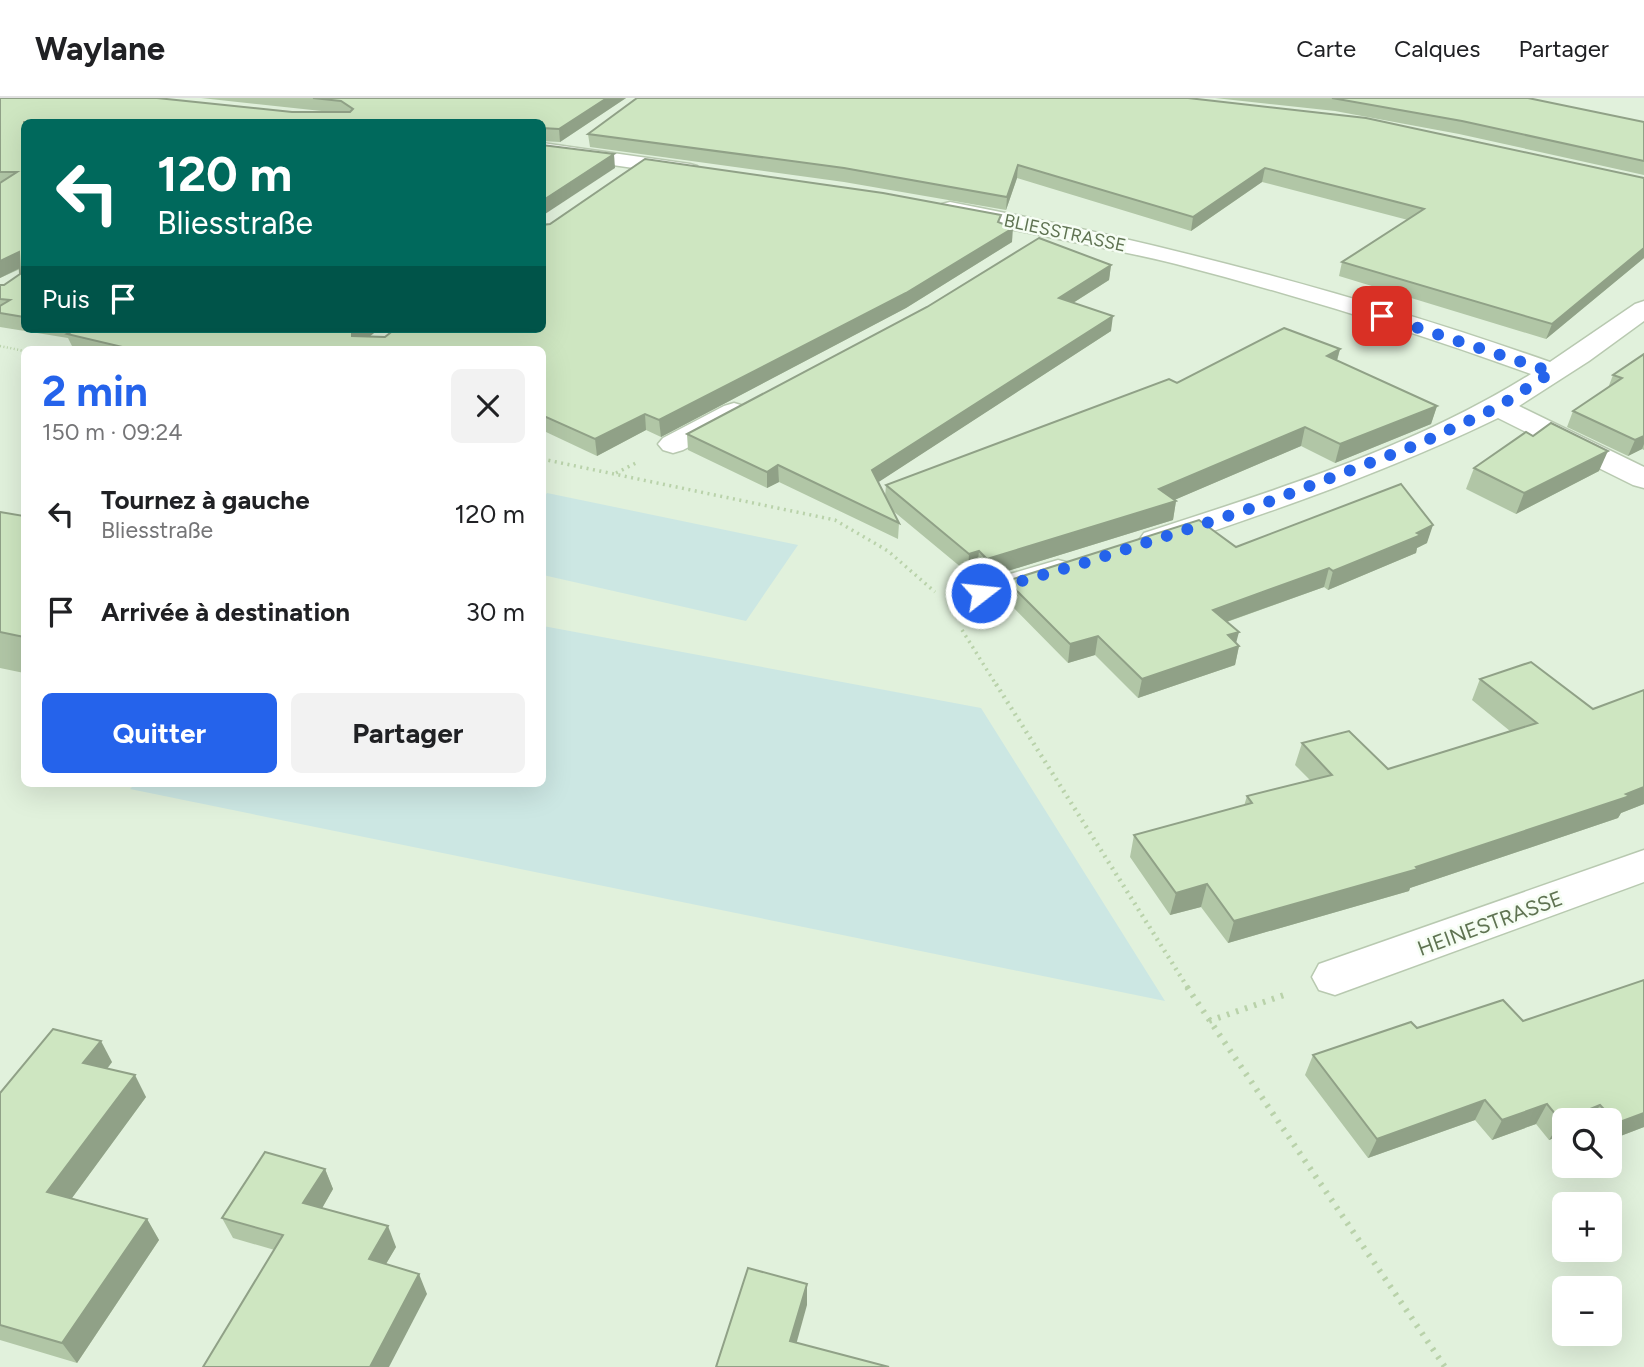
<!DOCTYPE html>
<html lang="fr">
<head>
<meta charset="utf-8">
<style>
	body { margin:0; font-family:Figtree,sans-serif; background:#f2f2f2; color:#202124; height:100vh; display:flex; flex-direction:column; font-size:26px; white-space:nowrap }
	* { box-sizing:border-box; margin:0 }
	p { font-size:23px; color:#757577 }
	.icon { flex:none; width:38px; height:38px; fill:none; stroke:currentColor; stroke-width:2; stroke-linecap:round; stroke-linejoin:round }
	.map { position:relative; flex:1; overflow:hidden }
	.sheet { position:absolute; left:21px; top:248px; width:525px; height:441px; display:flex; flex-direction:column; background:#fff; border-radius:10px; box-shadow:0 7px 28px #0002 }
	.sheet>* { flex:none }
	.hud { position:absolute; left:21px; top:21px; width:525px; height:214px; border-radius:10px; box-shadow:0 7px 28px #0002; background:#00695c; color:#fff; overflow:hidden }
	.controls { position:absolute; left:1552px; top:1010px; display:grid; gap:14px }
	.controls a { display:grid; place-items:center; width:70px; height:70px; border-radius:10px; background:#fff; box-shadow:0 7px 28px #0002; font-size:35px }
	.pin { position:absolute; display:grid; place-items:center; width:60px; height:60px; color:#fff; margin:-30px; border-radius:14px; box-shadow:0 4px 10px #0006 }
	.me { position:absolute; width:77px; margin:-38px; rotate:74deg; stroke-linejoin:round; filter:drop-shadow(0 0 5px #0008) }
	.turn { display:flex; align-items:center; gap:24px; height:147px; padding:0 21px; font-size:32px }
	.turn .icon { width:91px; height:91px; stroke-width:2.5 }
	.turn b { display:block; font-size:49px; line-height:60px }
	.then { display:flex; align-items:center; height:66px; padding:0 21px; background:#0003; gap:14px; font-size:26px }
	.round { display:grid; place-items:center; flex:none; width:74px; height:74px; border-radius:10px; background:#f2f2f2 }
	.overview { display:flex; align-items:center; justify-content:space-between; height:119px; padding:0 21px }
	h1 { font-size:42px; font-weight:700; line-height:52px; color:#2563eb }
	.cta { display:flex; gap:14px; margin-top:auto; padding:14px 21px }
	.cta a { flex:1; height:80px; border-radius:10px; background:#2563eb; color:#fff; font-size:28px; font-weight:700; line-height:80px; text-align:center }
	.cta a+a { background:#f2f2f2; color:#202124 }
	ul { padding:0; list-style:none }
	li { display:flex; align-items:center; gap:21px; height:98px; padding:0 21px }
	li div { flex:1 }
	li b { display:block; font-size:26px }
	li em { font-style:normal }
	header { display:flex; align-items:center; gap:42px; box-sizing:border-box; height:98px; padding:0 35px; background:#fff; border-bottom:2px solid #e0e0e0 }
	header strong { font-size:33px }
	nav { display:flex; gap:38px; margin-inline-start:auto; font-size:24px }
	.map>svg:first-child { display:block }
</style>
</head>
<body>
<header>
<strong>Waylane</strong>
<nav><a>Carte</a><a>Calques</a><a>Partager</a></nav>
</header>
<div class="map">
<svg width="1644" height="1269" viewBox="0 0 1644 1269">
	<rect width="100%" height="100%" fill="#effbed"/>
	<path fill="#e1f1dc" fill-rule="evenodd" d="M0,0H1644V1269H0ZM24,24H542V231H24ZM24,252H542V686H24ZM1564,1022H1610V1068H1564ZM1564,1106H1610V1152H1564ZM1564,1190H1610V1236H1564Z"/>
	<g fill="#cce7e3">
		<path d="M547,395L798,447L746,523L543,477V400Z"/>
		<path d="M543,528L981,610L1165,903L130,691L135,686H542Z"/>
	</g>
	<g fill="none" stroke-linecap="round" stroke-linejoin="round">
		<g stroke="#b8c9b0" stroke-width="3">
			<g id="street">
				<path d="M542,45L690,66L697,68L700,72L697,76L690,78L542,57Z"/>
				<path d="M950,104C1154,143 1354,195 1550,264L1635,206L1644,203V223L1589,263L1519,308L1644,369V390L1633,387L1498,320C1391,372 1279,411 1166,449L1155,452L1144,449L1139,442L1144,435C1276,392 1413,350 1531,276C1415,234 1296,197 1176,166C1099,147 1019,135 942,116L939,111L942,106Z"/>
				<path d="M734,305L744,308L748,314L744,320L683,352L673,355L663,352L658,346L663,340L724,308Z"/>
				<path d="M1058,462L1070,465L1075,472L1070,479L981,505L969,502L964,495L969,488Z"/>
				<path d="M1644,752V784L1335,897L1319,892L1312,879L1319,866Z"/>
			</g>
		</g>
		<path stroke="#b9d2aa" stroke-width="2.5" stroke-dasharray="1 2.5" stroke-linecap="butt" d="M0,248L24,253"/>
		<g stroke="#b9d2aa" stroke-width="3.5" stroke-dasharray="2 4.5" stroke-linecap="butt">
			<path d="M542,361L835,422L888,453L935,494"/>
			<path d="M616,375L636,365"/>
			<path d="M962,532L997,588"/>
		</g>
		<path stroke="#b9d2aa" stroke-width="4.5" stroke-dasharray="2 5" stroke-linecap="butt" d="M996,586L1188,890"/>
		<g stroke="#b9d2aa" stroke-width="6" stroke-dasharray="2.5 7" stroke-linecap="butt">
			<path d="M1187,889L1445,1269"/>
			<path d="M1209,923L1287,896"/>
		</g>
		<use href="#street" fill="#fff" fill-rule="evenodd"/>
	</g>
	<g fill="#b1c6a6">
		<path d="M0,0L292,14H331L201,0H626L560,44L542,43V24H24V231H379L369,239H385L1000,125L1012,144L906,210L661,339L646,332L597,358L546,334L542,336V252H74L68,240L0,229V187H4L20,176V171L0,180Z"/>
		<path d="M1215,0H1528L1644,24V77L1459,36L1335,13Z"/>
		<path d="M588,36L1644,80V160L1546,241L1339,178L1342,164L1408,122L1262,84L1191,133L1017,80L1006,112L844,84L590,49Z"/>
		<path d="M1111,167L1109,182L1073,205L1111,233L878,384L885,399L886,387L1177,285L1340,251L1337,263L1437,308L1431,326L1335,365L1301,348L1174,402L1176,403L1173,422L985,480L977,472L968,475L892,412L899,425L898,441L779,384L767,390L688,352L687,336Z"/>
		<path d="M1644,256V352L1642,351L1628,358L1567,329L1573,313L1608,290L1613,277Z"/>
		<path d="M1533,338L1599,373L1516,416L1466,391L1474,370Z"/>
		<path d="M0,414L24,418V575L0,570Z"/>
		<path d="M1427,445L1417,450L1416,455L1328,492L1324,489L1227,524L1236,545L1239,548L1235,567L1138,600L1095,557L1068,565L1005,501L1007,483L1236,449Z"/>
		<path d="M1480,581L1593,611L1644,592V706L1621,715L1618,720L1410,790L1409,793L1228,845L1201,809L1170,817L1130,759L1134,737L1244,708L1247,698L1310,682L1295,667L1302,645L1388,671L1510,633L1472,602Z"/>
		<path d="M1523,923L1644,1029L1610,1042V1022H1564V1036L1549,1042L1536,1026L1492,1042L1475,1022L1368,1060L1305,977L1313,957L1417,930Z"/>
		<path d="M112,964L107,971L146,999L72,1100L147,1121L159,1142L77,1265L0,1242V995Z"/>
		<path d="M325,1071L333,1091L322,1110L396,1149L386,1166L427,1196L233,1140L222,1120Z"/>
	</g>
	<g fill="#90a187">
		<path d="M607,0H626L560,44L559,31Z"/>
		<path d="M614,56L615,70L542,118V103Z"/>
		<path d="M1018,67L1017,80L1006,112L1007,99Z"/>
		<path d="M1265,70L1262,84L1191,133L1193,119Z"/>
		<path d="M1013,130L1012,144L906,210L661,339L659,322Z"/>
		<path d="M1644,150V160L1546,241L1552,226Z"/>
		<path d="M19,154L24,168L0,180V163Z"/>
		<path d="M1111,167L1109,182L1057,215L1059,200Z"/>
		<path d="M1113,218L1111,233L871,389L872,372Z"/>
		<path d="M356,231H379L355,250L352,238V235Z"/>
		<path d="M1340,251L1335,269L1327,258Z"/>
		<path d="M1437,308L1431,326L1335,365L1340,346Z"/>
		<path d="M645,316L646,332L597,358L595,341Z"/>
		<path d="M544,318L546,334L542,336V319Z"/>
		<path d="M1305,329L1301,348L1158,409L1176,403L1173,422L985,480L987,461L1159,391Z"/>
		<path d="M1644,338V346L1642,351L1628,358L1635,342Z"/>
		<path d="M1608,353L1599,373L1516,416L1524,395Z"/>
		<path d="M778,367L779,384L767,390V374Z"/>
		<path d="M1433,427L1427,445L1417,450L1416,455L1328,492L1333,473Z"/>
		<path d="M979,453L977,472L968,475L969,456Z"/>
		<path d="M1329,470L1324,489L1209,530L1213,512Z"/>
		<path d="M1239,534L1235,549L1239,548L1235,567L1138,600L1142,581L1228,537Z"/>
		<path d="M1098,538L1095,557L1068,565L1070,546Z"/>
		<path d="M1644,689V706L1621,715L1618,720L1410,790L1409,793L1228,845L1234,823L1416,769Z"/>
		<path d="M1207,786L1201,809L1170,817L1176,795Z"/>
		<path d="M101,943L112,964L95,986L83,965Z"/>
		<path d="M135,977L146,999L61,1115L47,1094Z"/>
		<path d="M1485,1002L1475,1022L1368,1060L1377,1041Z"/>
		<path d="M1547,1006L1536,1026L1492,1042L1502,1022Z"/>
		<path d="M1600,1007L1591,1022H1564V1036L1549,1042L1561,1023Z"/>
		<path d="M1644,1015V1029L1610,1042V1035L1617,1025Z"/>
		<path d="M325,1071L333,1091L313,1126L303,1105Z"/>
		<path d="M147,1121L159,1142L77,1265L62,1245Z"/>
		<path d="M388,1128L396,1149L377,1181L369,1161Z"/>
		<path d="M419,1176L427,1196L389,1269H370Z"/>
		<path d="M807,1186V1207L791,1265L790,1243Z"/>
	</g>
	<g fill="#cee6c1" stroke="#90a187" stroke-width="2">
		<path d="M0,0H157L292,14H350L353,11L341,3L313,0H607L559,31L542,30V24H24V219L0,215V208L10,202L0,201V187H4L20,176L19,154L0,163V85L17,74H0Z"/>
		<path d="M637,0H1188L1366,20L1644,80V150L1552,226L1342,164L1424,111L1265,70L1193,119L1018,67L1007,99L844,70L588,36Z"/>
		<path d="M1332,0H1528L1644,24V63L1462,23Z"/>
		<path d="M542,47L614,56L542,103Z"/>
		<path d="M645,61L883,95L1001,117L998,124L1013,130L906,195L659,322L645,316L595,341L544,318L542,319V252H135L67,236L77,231H356L352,235V238L385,239L395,231H542V127L550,126Z"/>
		<path d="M1039,140L1111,167L1059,200L1113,218L872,372L899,425L778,367L767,374L687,336L927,209Z"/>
		<path d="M1284,230L1340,251L1327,258L1437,308L1340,346L1305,329L1159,391L1176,403L987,461L979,453L969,456L886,387L1169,281L1177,285Z"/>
		<path d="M1644,256V338L1635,342L1573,313L1622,280L1613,277Z"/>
		<path d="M1551,325L1608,353L1524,395L1474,370L1526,334L1533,338Z"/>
		<path d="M1401,386L1433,427L1417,435L1421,437L1333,473L1329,470L1213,512L1239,534L1228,537L1239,548L1142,581L1098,538L1070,546L1007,483L1199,422L1236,449Z"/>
		<path d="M0,414L24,418V539L0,534Z"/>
		<path d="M1531,564L1593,611L1644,592V689L1626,696L1630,698L1416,769L1418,771L1234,823L1207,786L1176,795L1134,737L1252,705L1247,698L1332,677L1302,645L1349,633L1388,671L1537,625L1480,581Z"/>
		<path d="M1644,882V1015L1617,1025L1600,1007L1561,1023L1547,1006L1502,1022L1485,1002L1377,1041L1313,957L1411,924L1417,930L1503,902L1523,923Z"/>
		<path d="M53,931L101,943L83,965L135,977L47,1094L147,1121L62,1245L0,1227V995Z"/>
		<path d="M265,1054L325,1071L303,1105L388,1128L369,1161L419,1176L370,1269H203L283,1137L222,1120Z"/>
		<path d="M748,1170L807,1186L790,1243L889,1269H716Z"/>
	</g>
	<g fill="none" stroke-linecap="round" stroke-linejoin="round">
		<path stroke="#2563eb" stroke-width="12" stroke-dasharray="0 21.6" d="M981,495L1087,464L1255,409L1419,346L1498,309L1552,274L1382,218"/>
	</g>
	<g text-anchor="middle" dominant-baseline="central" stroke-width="5" stroke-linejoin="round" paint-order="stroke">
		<g font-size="18" fill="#5f7352" stroke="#f5fdf3">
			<text transform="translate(1065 135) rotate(12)">BLIESSTRASSE</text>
		</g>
		<g font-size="21" fill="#5f7352" stroke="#f5fdf3">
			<text transform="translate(1490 825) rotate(-20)">HEINESTRASSE</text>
		</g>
	</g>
</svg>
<div class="controls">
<a><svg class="icon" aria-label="search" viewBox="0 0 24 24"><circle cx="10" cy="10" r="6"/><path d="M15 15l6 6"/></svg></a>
<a>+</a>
<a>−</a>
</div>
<div class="pin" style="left:1382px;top:218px;background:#d93025"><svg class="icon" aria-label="arrive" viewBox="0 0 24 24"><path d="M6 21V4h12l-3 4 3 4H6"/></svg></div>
<svg class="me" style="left:981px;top:495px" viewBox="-20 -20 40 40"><circle r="17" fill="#2563eb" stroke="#fff" stroke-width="3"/><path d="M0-11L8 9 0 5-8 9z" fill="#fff"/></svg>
<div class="hud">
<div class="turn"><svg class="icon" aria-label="left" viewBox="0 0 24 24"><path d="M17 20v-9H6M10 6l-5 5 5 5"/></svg><div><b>120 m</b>Bliesstraße</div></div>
<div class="then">Puis<svg class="icon" aria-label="arrive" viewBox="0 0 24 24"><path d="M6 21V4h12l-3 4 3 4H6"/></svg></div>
</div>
<section class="sheet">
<div class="overview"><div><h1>2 min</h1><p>150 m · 09:24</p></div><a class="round"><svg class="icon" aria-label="close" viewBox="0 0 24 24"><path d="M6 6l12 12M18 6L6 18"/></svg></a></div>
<ul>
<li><svg class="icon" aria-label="left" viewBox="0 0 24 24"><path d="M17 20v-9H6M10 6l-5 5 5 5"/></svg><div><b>Tournez à gauche</b><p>Bliesstraße</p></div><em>120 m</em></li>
<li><svg class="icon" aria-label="arrive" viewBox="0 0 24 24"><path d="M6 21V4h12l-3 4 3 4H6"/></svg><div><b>Arrivée à destination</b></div><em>30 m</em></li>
</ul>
<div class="cta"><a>Quitter</a><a>Partager</a></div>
</section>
</div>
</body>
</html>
